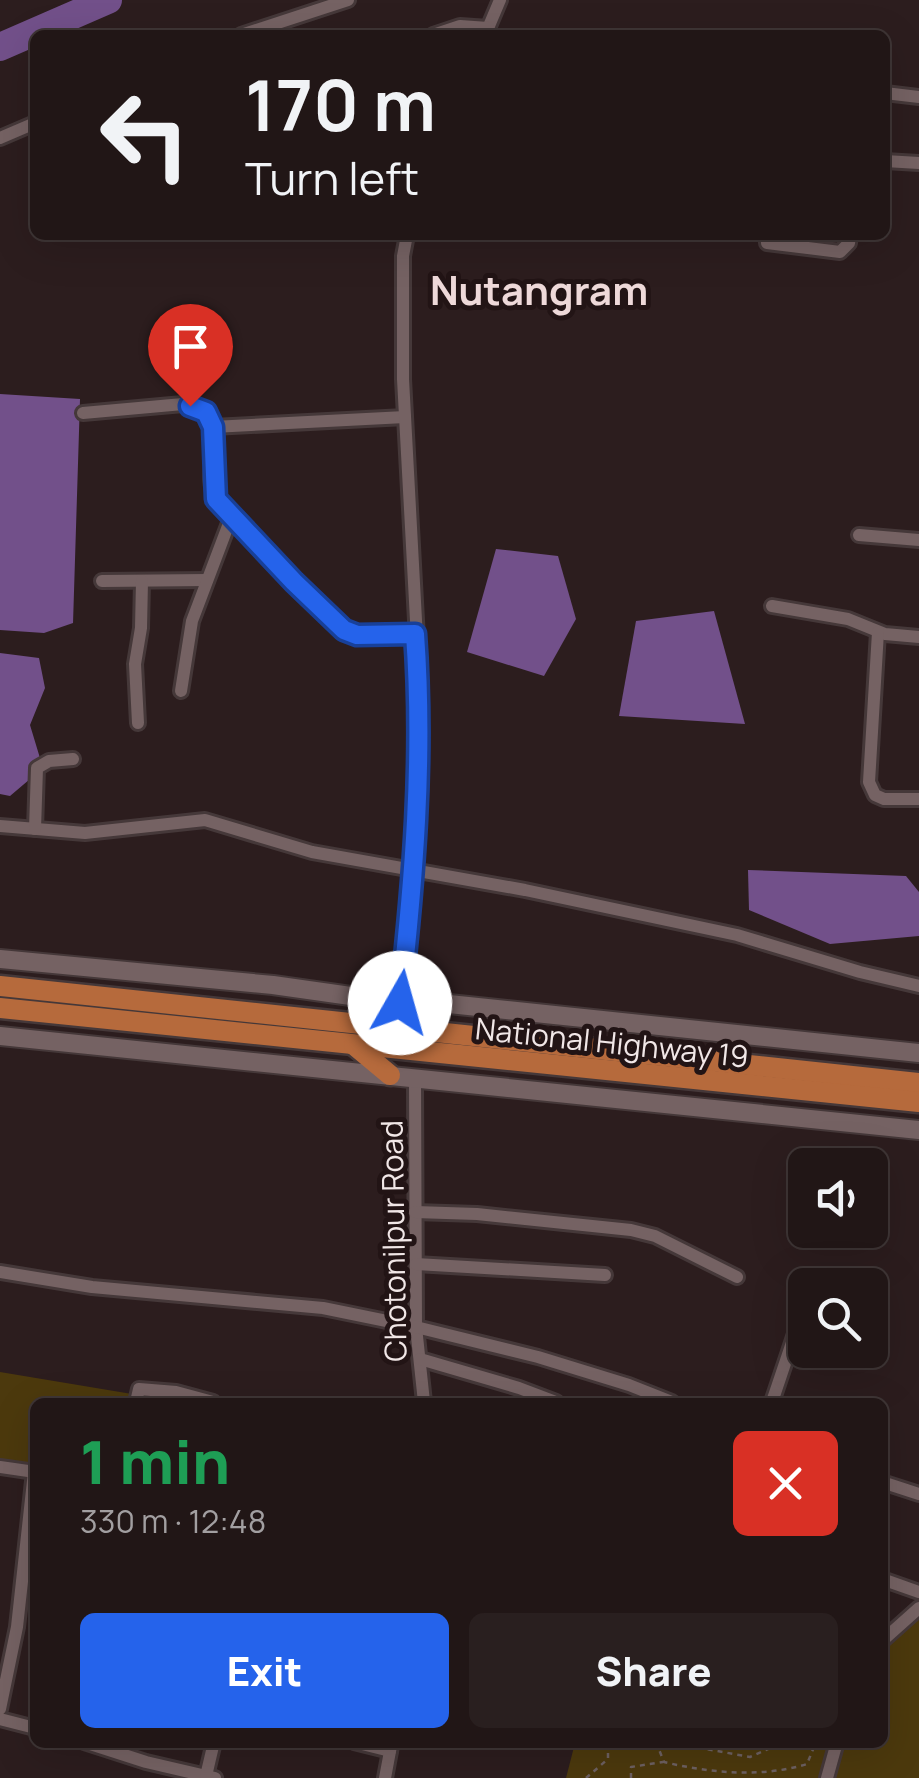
<!DOCTYPE html>
<html lang="en">
<head>
<meta charset="utf-8">
<style>
	body { margin:0; font-family:Manrope,sans-serif; background:#291f1f; color:#f1f3f6; height:100vh; display:flex; flex-direction:column; font-size:38px; white-space:nowrap }
	* { box-sizing:border-box; margin:0 }
	p { font-size:32px; color:#a29fa1 }
	.icon { flex:none; width:55px; height:55px; fill:none; stroke:currentColor; stroke-width:2; stroke-linecap:round; stroke-linejoin:round }
	.map { position:relative; flex:1; overflow:hidden }
	.details { position:absolute; left:30px; top:1398px; width:858px; height:350px; display:flex; flex-direction:column; background:#211616; border-radius:15px; box-shadow:0 10px 40px #0002,0 0 0 2px #3e3535 }
	.details>* { flex:none }
	.top-card { position:absolute; left:30px; top:30px; width:860px; height:210px; border-radius:15px; box-shadow:0 10px 40px #0002,0 0 0 2px #3e3535; background:#211616; color:#f1f3f6; overflow:hidden }
	.controls { position:absolute; left:788px; top:1148px; display:grid; gap:20px }
	.controls a { display:grid; place-items:center; width:100px; height:100px; border-radius:15px; background:#211616; box-shadow:0 10px 40px #0002,0 0 0 2px #3e3535; font-size:50px }
	.pin { position:absolute; display:grid; place-items:center; width:85px; height:85px; color:#fff; margin:-102px -42px; border-radius:50% 50% 50% 0; rotate:-45deg; box-shadow:0 0 10px #0007 }
	.pin .icon { rotate:45deg }
	.me { position:absolute; width:110px; margin:-55px; rotate:7deg; stroke-linejoin:round; filter:drop-shadow(0 0 8px #0008) }
	.turn { display:flex; align-items:center; gap:35px; height:210px; padding:0 50px; font-size:45px }
	.turn .icon { width:130px; height:130px; stroke-width:2.5 }
	.turn b { display:block; font-size:70px; line-height:85px }
	.round { display:grid; place-items:center; flex:none; width:105px; height:105px; border-radius:15px; background:#291f1f }
	.headline { display:flex; align-items:center; justify-content:space-between; height:170px; padding:0 50px }
	h1 { font-size:60px; font-weight:800; line-height:75px; color:#1e9e55 }
	.action { display:flex; gap:20px; margin-top:auto; padding:20px 50px }
	.action a { flex:1; height:115px; border-radius:15px; background:#2563eb; color:#fff; font-size:40px; font-weight:800; line-height:115px; text-align:center }
	.action a+a { background:#291f1f; color:#f1f3f6 }
	.map>svg:first-child { display:block }
</style>
</head>
<body>
<div class="map">
<svg width="919" height="1778" viewBox="0 0 919 1778">
	<rect width="100%" height="100%" fill="#2c1d1e"/>
	<g fill="#4c390d">
		<path d="M0,1372L132,1394L131,1402H35V1466L0,1462Z"/>
		<path d="M919,1599V1778H566L575,1743L882,1742L883,1646Z"/>
	</g>
	<g fill="#72508a">
		<path d="M0,394L80,399L73,623L44,633L0,630Z"/>
		<path d="M496,549L558,556L576,619L544,676L467,652Z"/>
		<path d="M714,611L745,724L619,716L636,621Z"/>
		<path d="M0,653L39,658L45,688L30,725L43,768L10,796L0,794Z"/>
		<path d="M748,870L906,876L919,892V936L830,944L749,910Z"/>
	</g>
	<g fill="none" stroke-linecap="round" stroke-linejoin="round">
		<path stroke="#72508a" stroke-width="28" d="M0,47L108,0"/>
		<g stroke="#453839" stroke-width="18">
			<g id="minor">
				<path d="M486,33L500,0"/>
				<path d="M241,35L348,0"/>
				<path d="M433,35L460,26L488,28"/>
				<path d="M885,93L919,97"/>
				<path d="M0,138L35,123"/>
				<path d="M885,161L919,163"/>
				<path d="M767,243L840,252L849,243L850,235"/>
				<path d="M83,413L183,404C240,419 197,465 217,502C224,515 239,526 249,537C276,565 304,593 331,621C358,639 384,634 415,634"/>
				<path d="M213,427L405,417"/>
				<path d="M859,535L919,540"/>
				<path d="M102,581L207,580"/>
				<path d="M772,606L848,619L885,634L919,637"/>
				<path d="M878,632L869,782L875,795L884,799H919"/>
				<path d="M181,691L192,621L231,518"/>
				<path d="M138,723L135,664L141,628L142,581"/>
				<path d="M0,826L85,833L205,820L312,852L525,890L737,935L860,972L919,986"/>
				<path d="M35,829L37,768L49,761L73,759"/>
				<path d="M400,1003L416,850L421,713L403,379V256L407,235"/>
				<path d="M415,1079L416,1327L424,1402"/>
				<path d="M415,1212L477,1214L631,1230L655,1236L737,1277"/>
				<path d="M416,1264L605,1275"/>
				<path d="M0,1272L92,1287L323,1308L416,1327L538,1357L629,1385L672,1402"/>
				<path d="M420,1359L519,1388L556,1402"/>
				<path d="M136,1402L139,1389L176,1392L213,1402"/>
				<path d="M772,1402L805,1304"/>
				<path d="M0,1467L35,1472"/>
				<path d="M882,1482L919,1494"/>
				<path d="M882,1579L919,1592"/>
				<path d="M882,1641L919,1608"/>
				<path d="M0,1709L17,1627L34,1472"/>
				<path d="M0,1719L35,1728"/>
				<path d="M84,1742L146,1762L215,1778"/>
				<path d="M354,1742L390,1751"/>
				<path d="M206,1776L214,1742"/>
				<path d="M385,1778L391,1746"/>
				<path d="M827,1778L837,1742"/>
			</g>
		</g>
		<g stroke="#453839" stroke-width="22">
			<g id="secondary">
				<path d="M0,959L273,985L400,1003L449,1004L919,1053"/>
				<path d="M0,1036L919,1130"/>
			</g>
		</g>
		<g stroke="#453839" stroke-width="25">
			<g id="trunk">
				<path d="M0,986L919,1083"/>
				<path d="M0,1008L919,1102"/>
				<path d="M367,1022L424,1004"/>
				<path d="M354,1045L390,1075"/>
			</g>
		</g>
		<g stroke="#6d6061" stroke-width="2.5" stroke-dasharray="5 5" stroke-linecap="butt">
			<path d="M656,1742L664,1762C710,1773 762,1778 807,1764L816,1742"/>
			<path d="M690,1742L695,1747L750,1757L784,1742"/>
			<path d="M752,1742H757"/>
			<path d="M586,1778L608,1759V1742"/>
			<path d="M631,1778V1767L663,1762"/>
		</g>
		<use href="#minor" stroke="#756263" stroke-width="12"/>
		<use href="#secondary" stroke="#756263" stroke-width="18"/>
		<use href="#trunk" stroke="#b66a3c" stroke-width="20"/>
	</g>
	<g fill="none" stroke-linecap="round" stroke-linejoin="round">
		<g stroke="#184099" stroke-width="25">
			<path id="route" d="M190,406L206,412L213,427L216,499L294,582L344,630L357,635L415,634C424,758 414,879 400,1003"/>
		</g>
		<use href="#route" stroke="#2563eb" stroke-width="18"/>
	</g>
	<g text-anchor="middle" dominant-baseline="central" stroke-width="10" stroke-linejoin="round" paint-order="stroke">
		<g font-size="30" fill="#f1e7e7" stroke="#221415">
			<text transform="translate(612 1042) rotate(6)">National Highway 19</text>
			<text transform="translate(393 1241) rotate(-91)">Chotonilpur Road</text>
		</g>
		<g font-size="40" font-weight="bold" fill="#eed9d9" stroke="#221415">
			<text x="539" y="289">Nutangram</text>
		</g>
	</g>
</svg>
<div class="controls">
<a><svg class="icon" aria-label="sound" viewBox="0 0 24 24"><path d="M4 9h4l5-4v14l-5-4H4zM17 9q2 3 0 6"/></svg></a>
<a><svg class="icon" aria-label="search" viewBox="0 0 24 24"><circle cx="10" cy="10" r="6"/><path d="M15 15l6 6"/></svg></a>
</div>
<div class="pin" style="left:190px;top:406px;background:#d93025"><svg class="icon" aria-label="arrive" viewBox="0 0 24 24"><path d="M6 21V4h12l-3 4 3 4H6"/></svg></div>
<svg class="me" style="left:400px;top:1003px" viewBox="-20 -20 40 40"><circle r="19" fill="#fff"/><path d="M0-13L10 11 0 6-10 11z" fill="#2563eb"/></svg>
<div class="top-card">
<div class="turn"><svg class="icon" aria-label="left" viewBox="0 0 24 24"><path d="M17 20v-9H6M10 6l-5 5 5 5"/></svg><div><b>170 m</b>Turn left</div></div>
</div>
<section class="details">
<div class="headline"><div><h1>1 min</h1><p>330 m · 12:48</p></div><a class="round" style="background:#d93025;color:#fff"><svg class="icon" aria-label="close" viewBox="0 0 24 24"><path d="M6 6l12 12M18 6L6 18"/></svg></a></div>
<div class="action"><a>Exit</a><a>Share</a></div>
</section>
</div>
</body>
</html>
